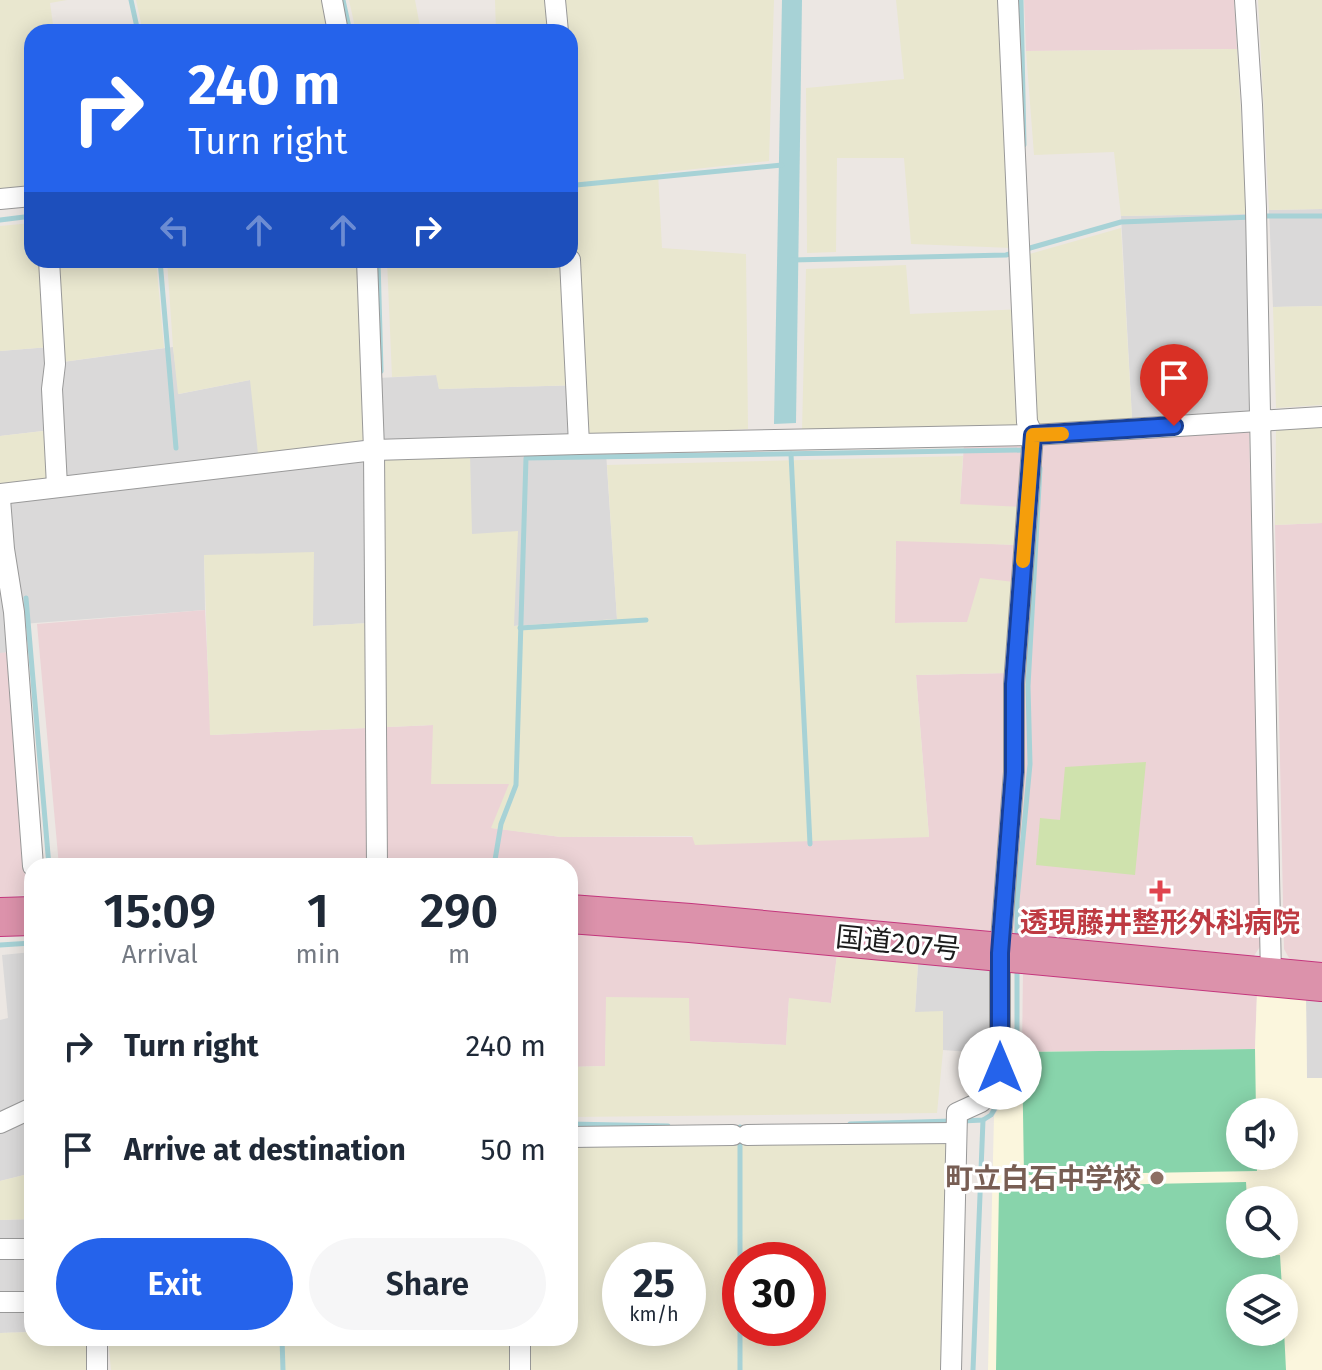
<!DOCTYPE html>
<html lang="en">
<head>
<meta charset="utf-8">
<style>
	body { margin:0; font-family:"Fira Sans","Noto Sans JP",sans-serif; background:#f6f6f7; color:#1f2937; height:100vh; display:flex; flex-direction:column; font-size:30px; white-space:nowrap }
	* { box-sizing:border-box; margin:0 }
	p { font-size:26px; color:#747a83 }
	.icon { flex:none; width:44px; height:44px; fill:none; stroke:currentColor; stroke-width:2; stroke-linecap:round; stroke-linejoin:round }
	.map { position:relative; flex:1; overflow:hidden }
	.details { position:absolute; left:24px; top:858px; width:554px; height:488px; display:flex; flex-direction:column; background:#fff; border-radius:24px; box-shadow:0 4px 20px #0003 }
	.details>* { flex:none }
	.top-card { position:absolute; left:24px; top:24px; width:554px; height:244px; border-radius:24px; box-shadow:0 4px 20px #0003; background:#2563eb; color:#fff; overflow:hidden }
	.tools { position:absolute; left:1226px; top:1098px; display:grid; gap:16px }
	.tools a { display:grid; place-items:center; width:72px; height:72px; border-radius:50%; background:#fff; box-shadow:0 4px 20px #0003; font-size:40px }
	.speed { position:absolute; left:602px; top:1242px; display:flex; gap:16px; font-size:40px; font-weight:700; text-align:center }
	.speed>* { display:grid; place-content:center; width:104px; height:104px; border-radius:50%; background:#fff; box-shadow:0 4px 20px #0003; line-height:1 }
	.speed small { font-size:20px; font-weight:400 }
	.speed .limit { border:12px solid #d22; background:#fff; color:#111 }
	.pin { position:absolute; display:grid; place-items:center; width:68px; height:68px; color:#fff; margin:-82px -34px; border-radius:50% 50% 50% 0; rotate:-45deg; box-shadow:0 0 8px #0007 }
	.pin .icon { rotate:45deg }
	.me { position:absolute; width:88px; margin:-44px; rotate:0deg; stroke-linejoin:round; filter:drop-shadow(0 0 6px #0008) }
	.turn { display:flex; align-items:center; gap:28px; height:168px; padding:0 32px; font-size:36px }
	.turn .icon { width:104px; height:104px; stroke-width:2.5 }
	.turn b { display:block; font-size:56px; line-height:68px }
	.lanes { display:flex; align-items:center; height:76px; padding:0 32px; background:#0003; justify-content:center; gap:40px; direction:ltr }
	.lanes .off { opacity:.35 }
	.eta { display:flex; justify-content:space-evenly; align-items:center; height:136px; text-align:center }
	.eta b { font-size:48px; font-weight:600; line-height:56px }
	.action { display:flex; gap:16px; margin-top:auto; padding:16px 32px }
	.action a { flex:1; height:92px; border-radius:48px; background:#2563eb; color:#fff; font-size:32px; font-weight:600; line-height:92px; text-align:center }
	.action a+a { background:#f6f6f7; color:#1f2937 }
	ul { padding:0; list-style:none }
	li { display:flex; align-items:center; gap:24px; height:104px; padding:0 32px }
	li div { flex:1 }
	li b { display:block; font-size:30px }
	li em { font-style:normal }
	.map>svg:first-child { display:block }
</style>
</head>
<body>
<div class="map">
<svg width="1322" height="1370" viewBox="0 0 1322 1370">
	<rect width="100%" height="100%" fill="#ece7e3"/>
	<g fill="#dad9d9">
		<path d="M1322,209V306L1273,307L1269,210Z"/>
		<path d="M1247,214L1249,411L1132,418L1121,216Z"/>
		<path d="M62,346L63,362L173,347L179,394L250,380L371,439L370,623L313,626L204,555L205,610L22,624V652L0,653V486L51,430L0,436V351Z"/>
		<path d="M437,375L439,389L584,385L605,437L617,619L513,626L472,534L382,459L378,378Z"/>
		<path d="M32,952V1099L0,1114V1020L8,1018L2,955Z"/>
		<path d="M918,963L998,970L997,1054L943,1050V1012H915Z"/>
		<path d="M1306,998L1322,999V1078L1307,1079Z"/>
		<path d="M32,1117V1173L0,1181V1132Z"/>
		<path d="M32,1219V1332L0,1333V1220Z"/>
	</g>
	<g fill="#ecd3d6">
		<path d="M1024,0H1234L1237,49L1026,51Z"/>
		<path d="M1249,427L1261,945L1254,956L1238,962L570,896V866H59L37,624L205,610L211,735L434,725L510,783L492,828L561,837H929L916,675L1008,673L968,622L894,623L896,540L1019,545L960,504L964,445Z"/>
		<path d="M1322,523V968L1307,966L1289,958L1284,949L1275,525Z"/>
		<path d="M10,652L29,895L0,897V653Z"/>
		<path d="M570,931L837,955L831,1003L789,999L786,1045L689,1041L607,997L605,1066L570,1067Z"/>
		<path d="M1023,971L1257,993L1255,1049L1022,1052Z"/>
	</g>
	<path fill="#fbf6dd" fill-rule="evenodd" d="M1257,993L1306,998L1307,1078H1322V1370H988L994,1116L1021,1072L1022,1052L1255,1049ZM1240,1112H1284V1156H1240ZM1240,1200H1284V1244H1240ZM1240,1288H1284V1332H1240Z"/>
	<g fill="#e9e7cf" fill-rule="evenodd">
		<path d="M0,0H67L50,3L54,32H32V188L0,191Z"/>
		<path d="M136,0H325L331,32H143Z"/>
		<path d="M349,0H415L421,32H356Z"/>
		<path d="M495,0H774L769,161L658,173L662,248L746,254L748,429L605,437L587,436L584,385L439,389L436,375L392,377L387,260H570V32H496Z"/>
		<path d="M896,0H1002L1012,248L911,244L904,158H837L836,252L807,253L806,88L904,79Z"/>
		<path d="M1258,0H1322V209L1269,210Z"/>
		<path d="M1237,49L1247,214L1121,216L1114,152L1034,155L1026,51Z"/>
		<path d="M32,223V260H156L164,348L62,362L61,346L0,351V226Z"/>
		<path d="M1121,228L1132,418L1016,429L802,430L806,269L906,265L910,314L1025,309L1026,255Z"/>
		<path d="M167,260H362L371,439L258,454L250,380L178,394L173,347Z"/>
		<path d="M1322,306V405L1276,408L1273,307Z"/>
		<path d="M1322,426V523L1275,525L1276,429Z"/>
		<path d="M52,430V480L0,486V436Z"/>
		<path d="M470,455L472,534L518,531L514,626L617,619L607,465L963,456L960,504L1023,507L1020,545L896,541L895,623L967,622L980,578L1014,582L1009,673L916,675L929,837L695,845L692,836L561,837L491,828L509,784H431L433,725L210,735L204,555L314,552L313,626L370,623L382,459Z"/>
		<path d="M837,955L918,963L915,1012L943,1011V1051L937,1113L570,1117V1067L605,1066L606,997L689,998L690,1041L786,1045L789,998L831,1003Z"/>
		<path d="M950,1139L945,1370H111L108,1338H570V1142ZM620,1260H688V1328H620ZM740,1260H808V1328H740Z"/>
		<path d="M32,1173V1219L0,1220V1181Z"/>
		<path d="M32,1332V1338H88L89,1370H0V1333Z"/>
	</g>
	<path fill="#cfe2ad" d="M1146,762L1135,875L1036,865L1040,818L1060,820L1065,767Z"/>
	<g fill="#88d4ab">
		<path d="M1255,1049L1256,1112H1240V1156H1257V1171L1024,1175L1022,1052Z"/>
		<path d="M1246,1182L1247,1200H1240V1244H1249L1250,1256L1280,1255L1282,1288H1240V1332H1284V1330L1286,1370H996L999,1187Z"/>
	</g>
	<path fill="#a7d2d6" d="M782,0H802L796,423L774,424Z"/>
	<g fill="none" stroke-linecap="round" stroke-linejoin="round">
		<g stroke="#a7d2d6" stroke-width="5">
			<path d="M131,0L138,32"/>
			<path d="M343,0L350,32"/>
			<path d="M1021,0L1024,145"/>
			<path d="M576,185L782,165"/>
			<path d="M1263,216H1322"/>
			<path d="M0,220L32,216"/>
			<path d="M1023,250L1121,222L1253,217"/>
			<path d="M160,260L176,448"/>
			<path d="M378,260L381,371"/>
			<path d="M792,260L1006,255L1013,253"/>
			<path d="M791,454L810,844"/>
			<path d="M26,598L49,866"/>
			<path d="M520,628L646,620"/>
			<path d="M494,866L501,824L516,785L526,458L1025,450"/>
			<path d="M1017,941V901L1030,764L1028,686L1040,468"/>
			<path d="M0,945L32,943"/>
			<path d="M962,1121L983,1120L991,1115L1017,1070V967"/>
			<path d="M570,1124L668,1126"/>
			<path d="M850,1124L952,1121"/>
			<path d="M740,1260V1127"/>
			<path d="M282,1338L283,1370"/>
			<path d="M740,1370V1328"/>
			<path d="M973,1370L983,1120"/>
		</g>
		<g stroke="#999" stroke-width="22">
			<g id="street">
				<path d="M332,0L338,32"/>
				<path d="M555,0L558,32"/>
				<path d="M1245,0L1252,105L1256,209L1271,977"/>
				<path d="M0,199L32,196"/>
				<path d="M49,260L55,364L52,389L57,486"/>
				<path d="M367,260L374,450L377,866"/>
				<path d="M570,260L579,444"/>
				<path d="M0,494L374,450L579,444L1033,435L1322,417"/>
				<path d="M0,499L4,549L14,612L33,866"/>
				<path d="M0,1123L32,1108"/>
				<path d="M747,1135L956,1133"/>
				<path d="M570,1137L733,1135"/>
				<path d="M0,1249H32"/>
				<path d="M0,1302H32"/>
				<path d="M97,1338V1370"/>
				<path d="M520,1338V1370"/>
				<path d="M951,1370L957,1113L981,1102L1000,1068V953L1014,772V684L1033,435L1027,422L1008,0"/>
			</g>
		</g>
		<g stroke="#c4367d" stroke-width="40">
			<g id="highway">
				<path d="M570,914L690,923L1322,982"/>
				<path d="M0,917L32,916"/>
			</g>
		</g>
		<use href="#street" stroke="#fff" stroke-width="20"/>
		<use href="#highway" stroke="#dc92ab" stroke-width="38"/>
	</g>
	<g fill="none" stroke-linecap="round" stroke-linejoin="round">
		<g stroke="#184099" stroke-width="20">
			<path id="route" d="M1000,1068V953L1014,772V684L1033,435L1174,426"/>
		</g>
		<use href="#route" stroke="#2563eb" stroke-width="14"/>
		<path stroke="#f59e0b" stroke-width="14" d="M1023,561L1033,435L1062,434"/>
	</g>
	<path fill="#e0444e" stroke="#fff" stroke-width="3" d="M1156 879h8v8h8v8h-8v8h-8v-8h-8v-8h8z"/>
	<circle fill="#8d6e63" stroke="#fff" stroke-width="3" cx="1157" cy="1178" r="8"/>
	<g text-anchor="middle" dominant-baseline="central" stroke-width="6" stroke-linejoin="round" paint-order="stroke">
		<g font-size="28" font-weight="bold" fill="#be3a42" stroke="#fff">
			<text x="1160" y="922">透現藤井整形外科病院</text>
		</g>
		<g font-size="28" fill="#1c1c1c" stroke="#fff">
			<text transform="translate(898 943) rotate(6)">国道207号</text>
		</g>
		<g font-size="28" font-weight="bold" fill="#785e54" stroke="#fff" text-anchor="end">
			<text x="1141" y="1178">町立白石中学校</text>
		</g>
	</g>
</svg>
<div class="tools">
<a><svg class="icon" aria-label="sound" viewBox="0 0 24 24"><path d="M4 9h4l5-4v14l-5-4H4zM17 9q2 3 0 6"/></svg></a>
<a><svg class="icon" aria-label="search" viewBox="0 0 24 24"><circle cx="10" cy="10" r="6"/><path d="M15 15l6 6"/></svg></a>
<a><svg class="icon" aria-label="layers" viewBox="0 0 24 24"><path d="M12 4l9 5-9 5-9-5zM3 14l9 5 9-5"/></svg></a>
</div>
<div class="speed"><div>25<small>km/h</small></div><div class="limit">30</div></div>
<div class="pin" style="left:1174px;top:426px;background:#d93025"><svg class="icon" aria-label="arrive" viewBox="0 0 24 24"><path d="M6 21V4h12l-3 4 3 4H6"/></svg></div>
<svg class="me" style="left:1000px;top:1068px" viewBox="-20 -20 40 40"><circle r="19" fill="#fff"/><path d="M0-13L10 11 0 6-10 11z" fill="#2563eb"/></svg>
<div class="top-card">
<div class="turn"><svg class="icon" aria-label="right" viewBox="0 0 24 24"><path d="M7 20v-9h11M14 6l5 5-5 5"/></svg><div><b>240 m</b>Turn right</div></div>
<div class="lanes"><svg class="icon off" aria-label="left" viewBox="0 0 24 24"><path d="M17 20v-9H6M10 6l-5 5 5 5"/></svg><svg class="icon off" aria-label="ahead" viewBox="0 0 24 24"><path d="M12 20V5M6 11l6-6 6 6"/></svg><svg class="icon off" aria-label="ahead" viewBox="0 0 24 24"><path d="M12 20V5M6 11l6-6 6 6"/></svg><svg class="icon" aria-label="right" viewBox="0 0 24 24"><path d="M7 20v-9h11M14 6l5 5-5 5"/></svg></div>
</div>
<section class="details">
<div class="eta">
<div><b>15:09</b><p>Arrival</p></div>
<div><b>1</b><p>min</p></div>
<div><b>290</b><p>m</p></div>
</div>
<ul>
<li><svg class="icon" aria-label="right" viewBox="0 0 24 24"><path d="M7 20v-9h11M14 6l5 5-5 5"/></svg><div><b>Turn right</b></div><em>240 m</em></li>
<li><svg class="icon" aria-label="arrive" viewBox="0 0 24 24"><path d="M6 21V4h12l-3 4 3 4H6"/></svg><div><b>Arrive at destination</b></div><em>50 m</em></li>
</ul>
<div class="action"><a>Exit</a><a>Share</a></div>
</section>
</div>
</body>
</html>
